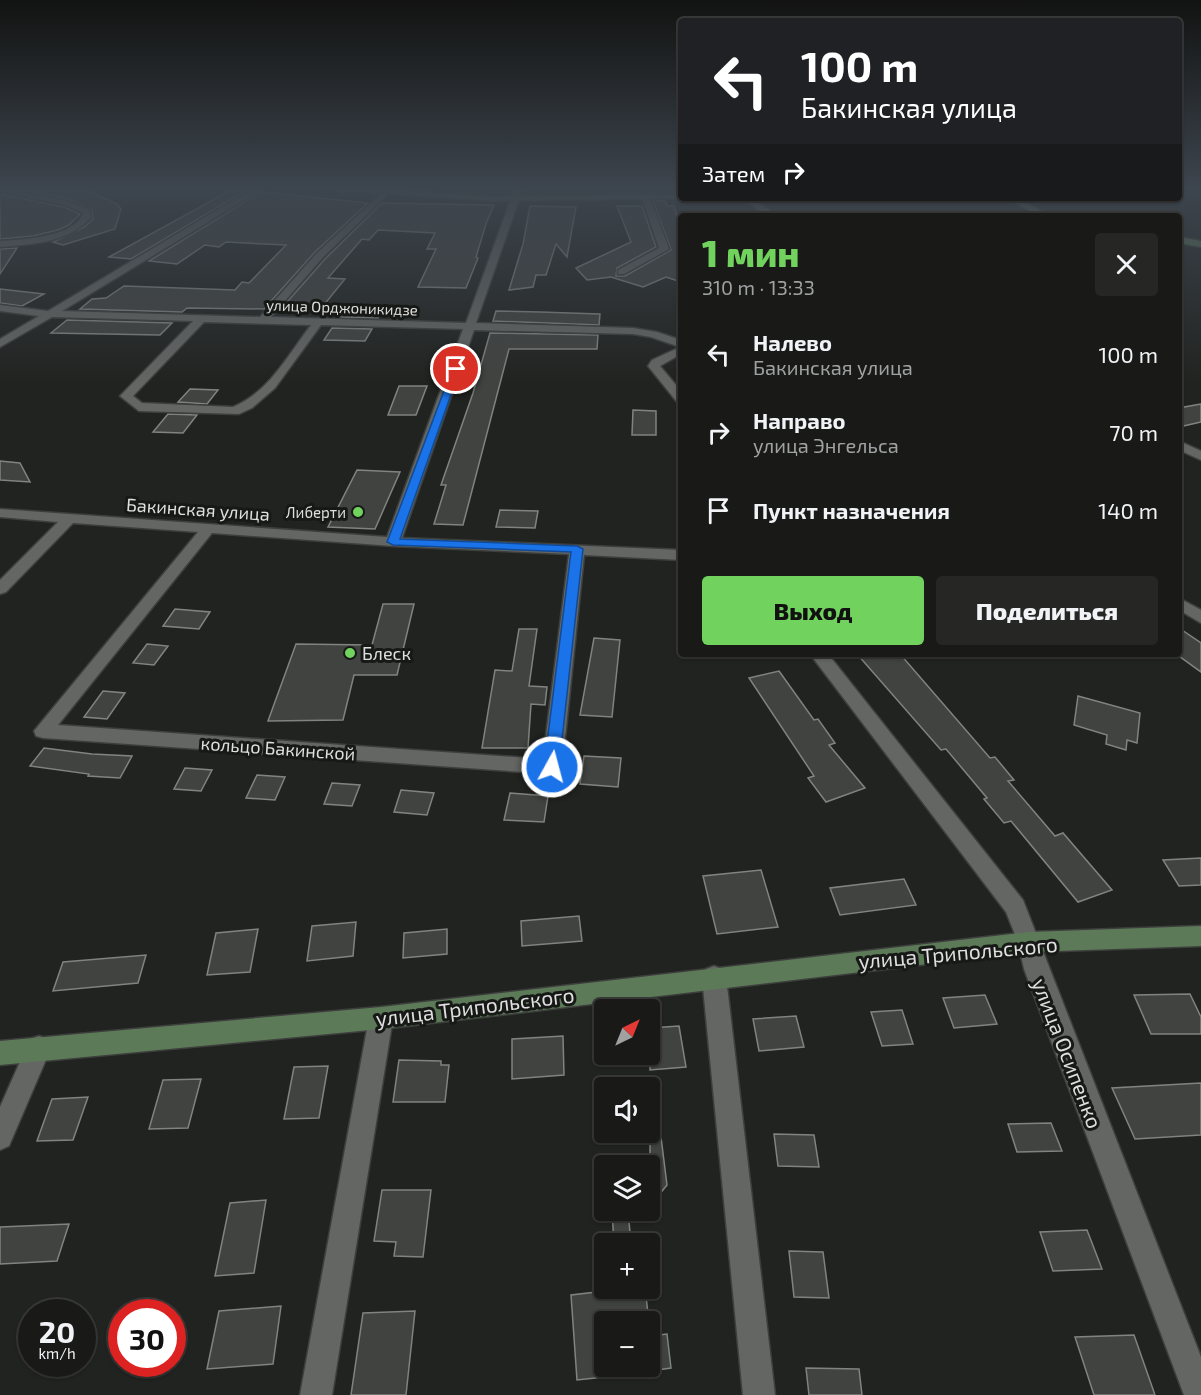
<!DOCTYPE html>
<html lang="ru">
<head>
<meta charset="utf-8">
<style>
	body { margin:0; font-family:"Exo 2",sans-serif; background:#262725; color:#f1f3f6; height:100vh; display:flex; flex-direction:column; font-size:22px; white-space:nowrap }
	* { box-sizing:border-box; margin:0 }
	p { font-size:20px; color:#9fa1a2 }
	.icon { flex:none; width:33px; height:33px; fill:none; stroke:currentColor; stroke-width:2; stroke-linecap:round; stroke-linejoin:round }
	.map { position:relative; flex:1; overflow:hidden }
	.details { position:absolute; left:678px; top:213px; width:504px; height:444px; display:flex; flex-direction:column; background:#191a18; border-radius:6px; box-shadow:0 2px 4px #0004,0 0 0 2px #373837 }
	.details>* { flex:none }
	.top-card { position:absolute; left:678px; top:18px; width:504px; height:183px; border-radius:6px; box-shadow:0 2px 4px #0004,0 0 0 2px #373837; background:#202124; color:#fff; overflow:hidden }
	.needle { width:39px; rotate:43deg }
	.tools { position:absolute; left:594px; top:999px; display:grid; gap:12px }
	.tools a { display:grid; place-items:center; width:66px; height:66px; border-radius:6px; background:#191a18; box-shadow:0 2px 4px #0004,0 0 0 2px #373837; font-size:30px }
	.speed { position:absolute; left:18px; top:1299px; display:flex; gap:12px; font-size:30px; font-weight:700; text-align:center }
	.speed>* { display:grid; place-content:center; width:78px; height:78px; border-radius:50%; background:#191a18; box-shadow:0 2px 4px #0004,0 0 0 2px #373837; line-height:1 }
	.speed small { font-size:15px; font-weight:400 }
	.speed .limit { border:9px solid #d22; background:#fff; color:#111 }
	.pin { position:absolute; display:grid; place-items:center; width:51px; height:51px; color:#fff; margin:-26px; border:3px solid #fff; border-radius:50%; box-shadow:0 2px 6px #0007 }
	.me { position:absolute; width:66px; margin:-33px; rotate:7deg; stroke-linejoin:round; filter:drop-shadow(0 0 4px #0008) }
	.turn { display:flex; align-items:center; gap:21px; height:126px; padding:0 24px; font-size:27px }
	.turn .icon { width:78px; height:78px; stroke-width:2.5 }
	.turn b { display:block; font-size:42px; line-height:51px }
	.then { display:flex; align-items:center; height:57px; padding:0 24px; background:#0003; gap:12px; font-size:22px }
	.round { display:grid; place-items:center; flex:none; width:63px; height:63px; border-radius:6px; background:#262725 }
	.overview { display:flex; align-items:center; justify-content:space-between; height:102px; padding:0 24px }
	h1 { font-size:36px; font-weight:800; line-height:45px; color:#71d35e }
	.cta { display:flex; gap:12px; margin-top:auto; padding:12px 24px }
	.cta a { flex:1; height:69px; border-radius:6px; background:#71d35e; color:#111; font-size:24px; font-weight:800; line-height:69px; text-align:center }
	.cta a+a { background:#262725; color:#f1f3f6 }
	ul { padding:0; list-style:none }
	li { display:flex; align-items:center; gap:18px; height:78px; padding:0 24px }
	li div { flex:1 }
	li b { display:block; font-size:22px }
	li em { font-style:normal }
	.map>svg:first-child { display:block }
</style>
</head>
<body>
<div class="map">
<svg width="1201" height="1395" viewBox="0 0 1201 1395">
	<rect width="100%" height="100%" fill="#212320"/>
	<g fill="#414340" stroke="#818380" stroke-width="1.5">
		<path d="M13,188H81L117,204L121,209L115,229L63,245L53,242L84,227L93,219L92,210L68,199Z"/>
		<path d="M231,190L245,191L131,259L109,257Z"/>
		<path d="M261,192L368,203L315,252L264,309L187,308L182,312L80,309L92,299L106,298L124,286L235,290L242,282L249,283L286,245L226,242L219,247L205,245L177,264L149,261Z"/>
		<path d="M0,194L64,207L80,214L69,225L58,230L33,236L0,239Z"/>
		<path d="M653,201H665L667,206H674L681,229V282L666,277L643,287L611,277L587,280L576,268L631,242L617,206H642L656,247L617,268L616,276H625L671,250Z"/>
		<path d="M382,203L494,205L486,224L476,257L478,258L466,288L418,287L436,249H427L435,233L378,230L369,240L362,239L328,278L345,279L319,311L280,310L325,259Z"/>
		<path d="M530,206L576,207L567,257L556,244L546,275H536L533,287L509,290L523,244Z"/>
		<path d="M17,248L0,274V249Z"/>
		<path d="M0,289L44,294L22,306L0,303Z"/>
		<path d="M346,305L385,307L378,318L339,317Z"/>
		<path d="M496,311L540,312L600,314L599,325L493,321Z"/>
		<path d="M67,320L172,323L160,335L51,333Z"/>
		<path d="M332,328L372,329L365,341L324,340Z"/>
		<path d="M490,333L598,335L597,349H509L463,525L434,524L446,485H441L473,393Z"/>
		<path d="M399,386H427L416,415H388Z"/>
		<path d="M190,389L218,390L207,404L178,402Z"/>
		<path d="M1201,404V422L1179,427V408Z"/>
		<path d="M633,410L656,411V435H632Z"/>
		<path d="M168,414L197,415L183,433L153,432Z"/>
		<path d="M0,461L20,463L30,482L0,480Z"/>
		<path d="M357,470L400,472L375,529L328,527Z"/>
		<path d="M500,510L538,511L535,528L496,527Z"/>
		<path d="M383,604H414L397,675H354L343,720L268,721L296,644L372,645Z"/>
		<path d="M175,609L210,612L199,629L163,626Z"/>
		<path d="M1179,628L1201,643V672L1179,656Z"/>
		<path d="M519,629H537L529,686L547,687L545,705L531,704L528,748H482L495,670L512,671Z"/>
		<path d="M594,638L620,640L612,717L580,715Z"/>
		<path d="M147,644L168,646L154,665L133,663Z"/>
		<path d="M857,654H900L990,758L995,757L1014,780L1008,781L1055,836L1063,833L1112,890L1078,902L1011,821L1004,823L984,799L987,798L946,749L941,750Z"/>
		<path d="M779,671L814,720L818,719L835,743L829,745L865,788L826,802L808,778L814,776L749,678Z"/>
		<path d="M103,691L125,693L107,719L84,717Z"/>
		<path d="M1078,696L1140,713L1137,743L1127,740L1126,750L1106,744L1107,735L1074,725Z"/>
		<path d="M44,748L92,754L132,756L120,778L88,776L89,774L30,766Z"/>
		<path d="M584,756L621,758L618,787L580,784Z"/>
		<path d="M185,768L212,770L201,791L174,789Z"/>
		<path d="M257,775L285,777L275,800L246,798Z"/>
		<path d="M332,783L360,785L352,806L324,804Z"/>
		<path d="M401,790L434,793L427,815L394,812Z"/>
		<path d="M510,793L548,796L544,822L504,820Z"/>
		<path d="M1201,858V885L1179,886L1163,860Z"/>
		<path d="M761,870L778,927L717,934L703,876Z"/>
		<path d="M904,879L916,905L840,915L830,888Z"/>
		<path d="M579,916L582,941L522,946L521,921Z"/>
		<path d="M356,922L353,956L307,961L312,926Z"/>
		<path d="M258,929L250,972L207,975L216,933Z"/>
		<path d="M447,929V954L403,958L404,933Z"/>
		<path d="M146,955L138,983L53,991L63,962Z"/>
		<path d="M1190,994L1201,1017V1034H1151L1134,995Z"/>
		<path d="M985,995L997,1024L954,1028L943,998Z"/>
		<path d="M902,1010L913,1044L882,1046L871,1012Z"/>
		<path d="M796,1016L804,1047L759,1051L753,1019Z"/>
		<path d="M679,1026L686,1067L650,1070V1028Z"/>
		<path d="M563,1036L564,1075L512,1079V1039Z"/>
		<path d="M399,1060L441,1061V1065H449L445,1102H393Z"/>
		<path d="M328,1066L319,1118L284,1119L294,1067Z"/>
		<path d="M201,1079L188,1128L149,1129L163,1080Z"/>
		<path d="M1201,1083V1135L1135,1139L1112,1088Z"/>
		<path d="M88,1097L73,1140L37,1141L52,1099Z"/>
		<path d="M1051,1123L1062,1151L1017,1152L1008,1124Z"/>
		<path d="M774,1134L814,1135L819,1167L778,1166Z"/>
		<path d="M661,1137L667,1185L650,1206V1138Z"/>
		<path d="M382,1190H431L423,1257L394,1256L396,1242L374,1241Z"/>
		<path d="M266,1200L254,1273L215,1276L230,1203Z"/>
		<path d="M612,1210H628L631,1244H614Z"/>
		<path d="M69,1224L57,1261L0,1264V1227Z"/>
		<path d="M1087,1230L1102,1269L1053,1271L1040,1232Z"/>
		<path d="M789,1251L823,1252L829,1298L794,1297Z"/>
		<path d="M631,1288H645L649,1322H604V1377L577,1380L571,1295Z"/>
		<path d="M281,1306L273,1364L207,1369L219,1311Z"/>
		<path d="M415,1311L406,1395H351L363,1313Z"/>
		<path d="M667,1334L671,1368L650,1371V1336Z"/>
		<path d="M1134,1335L1155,1395H1094L1075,1337Z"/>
		<path d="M806,1368L859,1369L862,1395H809Z"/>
	</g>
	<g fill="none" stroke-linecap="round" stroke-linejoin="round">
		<g stroke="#3d3f3d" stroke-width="3">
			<g id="street">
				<path d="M0,188L67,201L90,210L91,217C69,243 32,244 0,247V241C21,240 76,237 83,213L65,205L0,192Z"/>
				<path d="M254,188H264L62,311L260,317L317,253L383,192H386V196L323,257L271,317L466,323L515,188H523L476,323L633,328L657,332L681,340V354L660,366L681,391V403L677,402L648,366L652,360L680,347L651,337L633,334L474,330L402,538L681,550V560L584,555L562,767L559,772L552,774L43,738L36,736L34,731L198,532L73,523L6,592L0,594V580L58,522L0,517V509L387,537L463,329L321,325L275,388L252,408L239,414L139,411L120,396L193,321L52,317L0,347V339L39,316L0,311V305L48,311ZM204,322L311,325C288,355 269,392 233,407L142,403L133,396ZM212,533L393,546L569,554L543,759L58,725Z"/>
				<path d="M646,196L650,198L669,249L624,274H618V270L659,248L642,198Z"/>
				<path d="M742,198H751L777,216H767Z"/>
				<path d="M1179,441L1201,451V460L1179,450Z"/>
				<path d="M1179,598L1201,610V623L1179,610Z"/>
				<path d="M810,654H828L1023,900L1201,1357V1395H1184L1024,969L1018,942L1006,912Z"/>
				<path d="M714,966L722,969L726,977L775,1395H743L702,977L706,969Z"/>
				<path d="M381,1007L390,1010L393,1018L332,1395H300L369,1018L372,1010Z"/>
				<path d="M39,1036L48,1039L51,1048L9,1146L0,1150V1107L30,1039Z"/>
			</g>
		</g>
		<g stroke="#3d3f3d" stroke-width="3">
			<g id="secondary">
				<path d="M313,188H360L493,197L681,195V198H684L493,201Z"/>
				<path d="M1006,198H1016L1051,216H1040Z"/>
				<path d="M1179,237L1201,241V247L1179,243Z"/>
				<path d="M1201,926V946L1029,952L381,1029L0,1065V1041L381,1007L1029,932Z"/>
			</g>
		</g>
		<use href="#street" fill="#646663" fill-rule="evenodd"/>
		<use href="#secondary" fill="#5d7a58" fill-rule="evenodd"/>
	</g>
	<linearGradient id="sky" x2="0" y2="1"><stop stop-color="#121312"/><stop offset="0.49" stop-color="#3d454e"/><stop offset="1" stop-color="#3d454e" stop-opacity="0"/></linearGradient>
	<rect width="1201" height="384" fill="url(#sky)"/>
	<path fill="#1a73e8" stroke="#114b97" stroke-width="1.5" d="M453,367L460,369L400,539L577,546L583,549L559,767L557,771H547L544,767L571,552L393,545L387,542Z"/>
	<g fill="#71d35e" stroke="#171917" stroke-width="2">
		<circle cx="358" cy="512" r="6"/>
		<circle cx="350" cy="653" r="6"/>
	</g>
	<g text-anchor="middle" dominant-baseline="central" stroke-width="6" stroke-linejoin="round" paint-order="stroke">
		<g font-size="15" fill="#dedfde" stroke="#171917">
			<text transform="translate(342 307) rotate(2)">улица Орджоникидзе</text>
		</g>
		<g font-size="15" fill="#dedfde" stroke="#171917" text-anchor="end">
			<text x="346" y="512">Либерти</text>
		</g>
		<g font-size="18" fill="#dedfde" stroke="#171917">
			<text transform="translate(198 509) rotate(4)">Бакинская улица</text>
			<text transform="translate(278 748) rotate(4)">кольцо Бакинской</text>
		</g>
		<g font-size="18" fill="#dedfde" stroke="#171917" text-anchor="start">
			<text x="362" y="653">Блеск</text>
		</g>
		<g font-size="21" fill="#dedfde" stroke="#171917">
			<text transform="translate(958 952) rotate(-5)">улица Трипольского</text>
			<text transform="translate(475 1006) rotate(-7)">улица Трипольского</text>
			<text transform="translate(1068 1053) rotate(69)">улица Осипенко</text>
		</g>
	</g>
</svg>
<div class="tools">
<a><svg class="needle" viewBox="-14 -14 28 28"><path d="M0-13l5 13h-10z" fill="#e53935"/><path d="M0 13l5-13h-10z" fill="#9fa1a2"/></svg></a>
<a><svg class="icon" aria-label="sound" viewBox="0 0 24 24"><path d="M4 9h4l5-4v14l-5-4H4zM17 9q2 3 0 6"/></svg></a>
<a><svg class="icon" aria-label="layers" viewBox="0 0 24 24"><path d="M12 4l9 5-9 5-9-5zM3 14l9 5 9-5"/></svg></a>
<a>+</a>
<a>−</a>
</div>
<div class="speed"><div>20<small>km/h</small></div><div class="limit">30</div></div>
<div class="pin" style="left:456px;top:369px;background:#d93025"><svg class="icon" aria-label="arrive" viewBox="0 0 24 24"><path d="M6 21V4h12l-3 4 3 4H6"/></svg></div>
<svg class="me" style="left:552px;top:767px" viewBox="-20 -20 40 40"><circle r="17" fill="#1a73e8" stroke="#fff" stroke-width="3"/><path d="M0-11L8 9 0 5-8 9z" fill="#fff"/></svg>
<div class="top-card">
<div class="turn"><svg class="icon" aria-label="left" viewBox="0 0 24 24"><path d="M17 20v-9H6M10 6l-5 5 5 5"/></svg><div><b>100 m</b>Бакинская улица</div></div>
<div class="then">Затем<svg class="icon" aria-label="right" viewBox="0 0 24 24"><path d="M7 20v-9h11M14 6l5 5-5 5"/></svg></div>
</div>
<section class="details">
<div class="overview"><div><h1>1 мин</h1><p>310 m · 13:33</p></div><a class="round"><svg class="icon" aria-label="close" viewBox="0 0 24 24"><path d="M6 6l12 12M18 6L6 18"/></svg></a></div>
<ul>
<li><svg class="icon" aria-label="left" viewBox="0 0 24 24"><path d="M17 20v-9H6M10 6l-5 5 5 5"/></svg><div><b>Налево</b><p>Бакинская улица</p></div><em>100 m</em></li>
<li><svg class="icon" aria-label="right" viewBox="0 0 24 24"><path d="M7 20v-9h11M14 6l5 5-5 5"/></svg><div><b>Направо</b><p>улица Энгельса</p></div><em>70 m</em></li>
<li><svg class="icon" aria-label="arrive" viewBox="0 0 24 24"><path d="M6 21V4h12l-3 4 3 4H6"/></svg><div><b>Пункт назначения</b></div><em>140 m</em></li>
</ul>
<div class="cta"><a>Выход</a><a>Поделиться</a></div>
</section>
</div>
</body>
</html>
